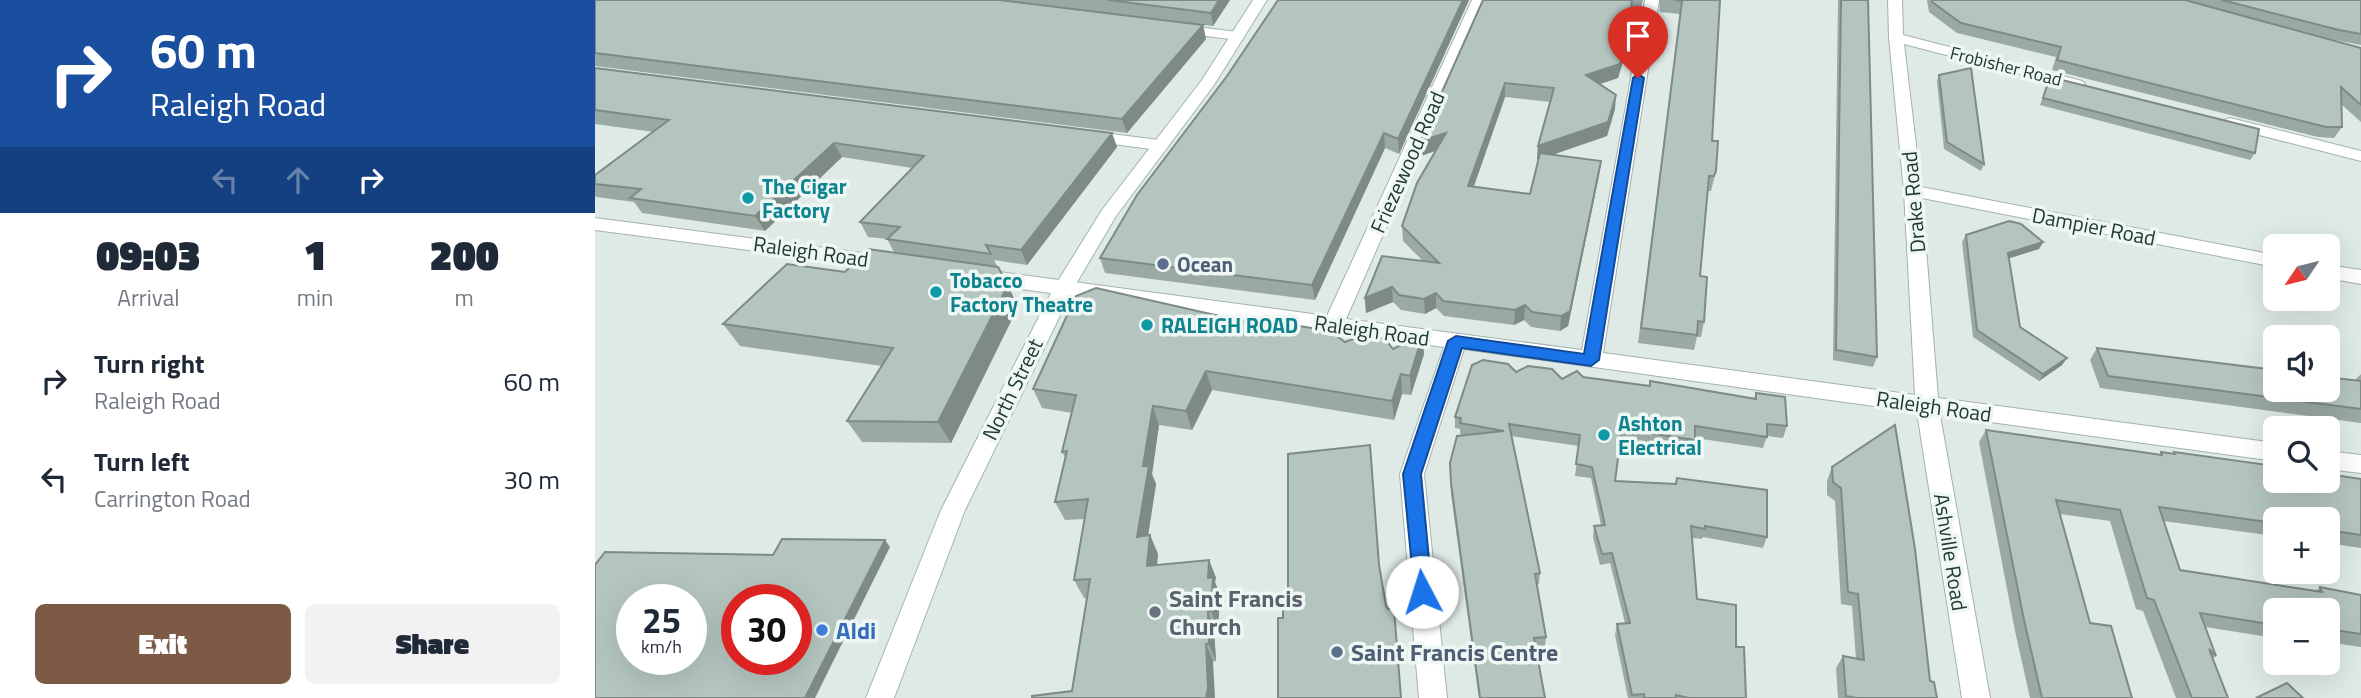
<!DOCTYPE html>
<html lang="en">
<head>
<meta charset="utf-8">
<style>
	body { margin:0; font-family:"Titillium Web",sans-serif; background:#f2f2f3; color:#1f2937; height:100vh; display:flex; flex-direction:column; font-size:26px; white-space:nowrap }
	* { box-sizing:border-box; margin:0 }
	p { font-size:23px; color:#747a83 }
	.icon { flex:none; width:38px; height:38px; fill:none; stroke:currentColor; stroke-width:2; stroke-linecap:round; stroke-linejoin:round }
	.map { position:relative; flex:1; overflow:hidden }
	.drawer { display:flex; flex-direction:column; background:#fff; width:595px }
	.drawer>* { flex:none }
	.top-card { background:#1a4fa0; color:#fff; overflow:hidden }
	.needle { width:46px; rotate:235deg }
	.fabs { position:absolute; left:1668px; top:234px; display:grid; gap:14px }
	.fabs a { display:grid; place-items:center; width:77px; height:77px; border-radius:10px; background:#fff; box-shadow:0 7px 28px #0002; font-size:35px }
	.speed { position:absolute; left:21px; top:584px; display:flex; gap:14px; font-size:35px; font-weight:700; text-align:center }
	.speed>* { display:grid; place-content:center; width:91px; height:91px; border-radius:50%; background:#fff; box-shadow:0 7px 28px #0002; line-height:1 }
	.speed small { font-size:18px; font-weight:400 }
	.speed .limit { border:10px solid #d22; background:#fff; color:#111 }
	.pin { position:absolute; display:grid; place-items:center; width:60px; height:60px; color:#fff; margin:-72px -30px; border-radius:50% 50% 50% 0; rotate:-45deg; box-shadow:0 0 7px #0007 }
	.pin .icon { rotate:45deg }
	.me { position:absolute; width:77px; margin:-38px; rotate:355deg; stroke-linejoin:round; filter:drop-shadow(0 0 5px #0008) }
	.turn { display:flex; align-items:center; gap:24px; height:147px; padding:0 35px; font-size:32px }
	.turn .icon { width:91px; height:91px; stroke-width:2.5 }
	.turn b { display:block; font-size:49px; line-height:60px }
	.lanes { display:flex; align-items:center; height:66px; padding:0 35px; background:#0003; justify-content:center; gap:35px; direction:ltr }
	.lanes .off { opacity:.35 }
	.eta { display:flex; justify-content:space-evenly; align-items:center; height:119px; text-align:center }
	.eta b { font-size:42px; font-weight:800; line-height:49px }
	.action { display:flex; gap:14px; margin-top:auto; padding:14px 35px }
	.action a { flex:1; height:80px; border-radius:10px; background:#7d5a45; color:#fff; font-size:28px; font-weight:800; line-height:80px; text-align:center }
	.action a+a { background:#f2f2f3; color:#1f2937 }
	ul { padding:0; list-style:none }
	li { display:flex; align-items:center; gap:21px; height:98px; padding:0 35px }
	li div { flex:1 }
	li b { display:block; font-size:26px }
	li em { font-style:normal }
	main { display:flex; flex:1; min-height:0 }
	.map>svg:first-child { display:block }
</style>
</head>
<body>
<main>
<section class="drawer">
<div class="top-card">
<div class="turn"><svg class="icon" aria-label="right" viewBox="0 0 24 24"><path d="M7 20v-9h11M14 6l5 5-5 5"/></svg><div><b>60 m</b>Raleigh Road</div></div>
<div class="lanes"><svg class="icon off" aria-label="left" viewBox="0 0 24 24"><path d="M17 20v-9H6M10 6l-5 5 5 5"/></svg><svg class="icon off" aria-label="ahead" viewBox="0 0 24 24"><path d="M12 20V5M6 11l6-6 6 6"/></svg><svg class="icon" aria-label="right" viewBox="0 0 24 24"><path d="M7 20v-9h11M14 6l5 5-5 5"/></svg></div>
</div>
<div class="eta">
<div><b>09:03</b><p>Arrival</p></div>
<div><b>1</b><p>min</p></div>
<div><b>200</b><p>m</p></div>
</div>
<ul>
<li><svg class="icon" aria-label="right" viewBox="0 0 24 24"><path d="M7 20v-9h11M14 6l5 5-5 5"/></svg><div><b>Turn right</b><p>Raleigh Road</p></div><em>60 m</em></li>
<li><svg class="icon" aria-label="left" viewBox="0 0 24 24"><path d="M17 20v-9H6M10 6l-5 5 5 5"/></svg><div><b>Turn left</b><p>Carrington Road</p></div><em>30 m</em></li>
</ul>
<div class="action"><a>Exit</a><a>Share</a></div>
</section>
<div class="map">
<svg width="1766" height="698" viewBox="0 0 1766 698">
	<rect width="100%" height="100%" fill="#dfeae7"/>
	<g fill="none" stroke-linecap="round" stroke-linejoin="round">
		<g stroke="#a2b2af" stroke-width="2">
			<g id="minor">
				<path d="M877,0H891L751,319L987,350L1050,0H1064L1008,353L1320,395L1309,191L1294,38L1293,0H1307L1308,35L1487,81L1490,84L1482,89L1309,44L1326,187L1680,255V267L1327,198L1343,398L1680,443V461L1345,415L1395,698H1367L1322,412L869,349L829,474L852,698H824L805,474L849,347L382,283L372,276L382,269L732,316Z"/>
				<path d="M584,25L643,32L650,36L643,40L579,32V26Z"/>
				<path d="M1635,118L1766,151V161L1629,126V120Z"/>
				<path d="M493,131L564,140L572,145L564,150L487,140L485,136Z"/>
				<path d="M0,218L291,256L301,262L291,268L0,230Z"/>
				<path d="M1732,265L1766,270V284L1732,278Z"/>
				<path d="M1732,451L1766,455V473L1732,469Z"/>
			</g>
		</g>
		<g stroke="#9eb6b1" stroke-width="2">
			<path id="secondary" d="M658,0H672L619,85L521,216L478,289L370,510L299,698H271L346,510L458,289L507,210L607,80Z"/>
		</g>
		<use href="#minor" fill="#fff" fill-rule="evenodd"/>
		<use href="#secondary" fill="#fff" fill-rule="evenodd"/>
	</g>
	<g fill="#9ba9a5" fill-rule="evenodd">
		<path d="M0,0H635L618,26L608,25L611,39L532,133L0,66Z"/>
		<path d="M683,0H874L804,154L790,148L720,300L510,273L505,258L632,76Z"/>
		<path d="M888,0H1048L1045,10L1036,9L1031,52L1023,78L1005,84L1020,109L1012,136L957,155L1004,175L973,326L965,331L936,327L929,320L919,325L849,316L841,308L830,314L806,310L798,302L771,313L770,298L828,261L808,241L807,226L840,151L826,156L825,141ZM910,97L955,102L943,146L942,160H943L935,194L879,186Z"/>
		<path d="M1064,0H1125L1117,141L1121,171L1116,191H1113L1105,276L1109,322L1106,337H1102L1099,350L1043,343L1085,14L1065,12Z"/>
		<path d="M1243,0H1273L1282,357L1278,367L1238,360Z"/>
		<path d="M1332,0H1766V45L1735,39L1766,48V122L1746,104L1747,127L1739,138L1723,137L1457,70L1461,57L1362,33L1334,12Z"/>
		<path d="M0,68L517,133L522,147L432,265L399,260L423,307L356,443L267,442L252,421L287,366L145,346L128,324L299,252L292,239L273,237L265,222L317,168L247,157L170,231L47,213L39,202L1,197L0,196V175L59,132L0,124Z"/>
		<path d="M1344,75L1389,164L1386,171L1349,149L1342,81Z"/>
		<path d="M1455,77L1660,153L1655,160L1445,105Z"/>
		<path d="M1371,235L1448,242L1444,249L1414,258L1425,327L1472,358L1467,365L1444,381L1378,337L1367,242Z"/>
		<path d="M651,322L750,342L829,354L816,395L807,394L799,420L617,390L597,430L564,425L557,474L561,484L553,536L555,535L563,554L562,565L614,560L621,578L620,582L625,595L623,629H619L621,661L477,691L492,598H489L479,580L490,519L470,520L460,502L470,457L467,452L477,413L447,408L438,389Z"/>
		<path d="M1502,348L1760,380L1766,374V423L1505,388L1495,360Z"/>
		<path d="M921,372L967,379L988,377L1054,386L1159,398L1161,393L1192,426L1188,438L1172,436L1168,448L1100,438L1097,451L1025,440L1020,481L1080,484L1082,478L1172,537L1168,548L1108,537L1107,539L1097,538L1102,599L1141,647L1151,698H1033L1020,635L1022,624L1030,623L1015,563L1005,565L998,537L999,526L1006,525L996,478L980,476L984,446L916,436L945,573L944,584H942L951,637L950,647L941,648L950,698H884L856,494L855,463L870,435L865,434V429L860,428V417Z"/>
		<path d="M1391,430L1564,455L1566,452L1577,454L1579,452L1766,479V548L1732,543V520H1680V536L1568,521L1585,570L1721,591L1725,587L1766,595V647L1732,642V611H1680V638L1610,627L1621,656L1618,658L1633,698H1581L1548,611L1541,609L1515,521L1465,514L1495,623L1537,698H1435L1420,631L1384,442Z"/>
		<path d="M1237,467L1335,681L1342,698H1243L1241,668L1248,656L1261,659L1257,606L1246,604L1240,501L1232,495V481Z"/>
	</g>
	<g fill="#7e8a86">
		<path d="M624,0H635L618,26L616,13Z"/>
		<path d="M868,0H874L804,154L803,139Z"/>
		<path d="M608,25L611,39L532,133L527,119Z"/>
		<path d="M1032,38L1031,52L1023,78L990,89L991,75Z"/>
		<path d="M910,83V97L874,200L873,186Z"/>
		<path d="M1021,95L1020,109L1012,136L942,160L943,146Z"/>
		<path d="M517,133L522,147L432,265L426,250Z"/>
		<path d="M789,133L790,148L720,300L717,285Z"/>
		<path d="M851,133V147L826,156L825,141Z"/>
		<path d="M239,143L247,157L170,231L160,216Z"/>
		<path d="M1006,161L1004,175L973,326L965,331L966,316Z"/>
		<path d="M1448,242L1444,249L1409,260L1413,253Z"/>
		<path d="M413,285L423,307L356,443L343,422Z"/>
		<path d="M797,287L798,302L771,313L770,298Z"/>
		<path d="M841,293V308L830,314L829,299Z"/>
		<path d="M930,305L929,320L919,325L920,310Z"/>
		<path d="M828,334L829,354L816,395L815,376Z"/>
		<path d="M1472,358L1467,365L1444,381L1448,374Z"/>
		<path d="M611,371L617,390L597,430L591,411Z"/>
		<path d="M806,374L807,394L799,420L797,401Z"/>
		<path d="M558,406L564,425L557,474L561,484L550,555L542,537L548,466Z"/>
		<path d="M555,535L563,554L560,584L552,566Z"/>
		<path d="M290,540L295,547L220,698H210Z"/>
		<path d="M614,560L621,578L620,582L625,595L623,629L616,611L613,578Z"/>
		<path d="M613,612L619,629L621,661L614,644Z"/>
		<path d="M611,644L618,661L620,698H611Z"/>
	</g>
	<g fill="#b4c5c0" stroke="#7e8a86" stroke-width="2" fill-rule="evenodd">
		<path d="M0,0H404L608,25L527,119L0,53Z"/>
		<path d="M513,0H624L616,13Z"/>
		<path d="M683,0H868L803,139L789,133L717,285L505,258L542,195L632,76Z"/>
		<path d="M888,0H1037L1032,38L1025,64L991,75L1021,95L1013,122L943,146L959,88L910,83L873,186L935,194L945,153L1006,161L975,311L966,316L937,312L930,305L920,310L848,301L841,293L829,299L804,295L797,287L770,298L787,256L844,263L807,226L822,183L851,133L825,141Z"/>
		<path d="M1079,0H1125L1117,141H1123L1121,171L1119,176H1114L1105,276L1112,277L1109,322L1103,321L1102,335L1046,328L1087,1Z"/>
		<path d="M1246,0H1273L1282,357L1241,350Z"/>
		<path d="M1337,0H1590L1766,48V105L1746,87L1747,127H1731L1462,60L1466,47L1366,23L1337,2Z"/>
		<path d="M1627,0H1766V34L1744,30Z"/>
		<path d="M0,68L517,133L426,250L391,245L396,254L292,239L305,227L265,222L329,156L239,143L160,216L35,198L46,189L0,184V175L74,120L0,110Z"/>
		<path d="M1376,68L1389,164L1352,142L1344,75Z"/>
		<path d="M1455,77L1664,129L1660,153L1448,98Z"/>
		<path d="M1414,221L1426,224L1448,242L1413,253L1425,327L1472,358L1448,374L1382,330L1371,235Z"/>
		<path d="M273,249L403,267L413,285L343,422L252,421L298,348L128,324L192,264L250,272Z"/>
		<path d="M501,288L651,322L684,327L692,324L735,331L750,342L768,335L790,339L798,349L828,334L815,376L806,374L797,401L611,371L591,411L558,406L548,466H554L542,537L555,535L552,566L614,560L613,578L618,577L616,611L613,612L614,644H611L613,688L611,698H437V696L477,691L495,579L479,580L493,499L460,502L472,451L467,452L481,395L438,389L481,296Z"/>
		<path d="M1502,348L1680,370V390H1732V377L1766,381V409L1513,376Z"/>
		<path d="M888,360L913,364L921,372L933,366L957,369L967,379L982,371L988,377L1055,386V381L1161,399V393L1190,397L1192,426L1172,424V437L1100,426V440L1027,429L1020,481L1081,484L1082,478L1172,490V537L1110,526V529L1096,526L1102,599L1141,605V647H1149L1151,698H1094L1081,695V698H1049V694L1037,695L1022,624L1035,623L1017,553L1007,554L999,526L1010,525L997,467L981,464L985,435L914,424L945,573L940,574L951,637L939,638L950,698H885L856,483L855,463L862,436L909,431L865,423L866,418L860,417L877,365Z"/>
		<path d="M1300,425L1320,549L1335,681L1339,682L1342,698H1262L1251,696L1248,656L1269,660L1263,594L1253,592L1246,488L1238,482L1237,467Z"/>
		<path d="M1391,430L1567,455L1566,452L1580,454L1579,452L1680,466V481H1732V474L1766,479V535L1733,530L1738,538H1732V520H1680V523L1564,507L1585,570L1727,592L1725,587L1766,595V634L1732,629V611H1680V625L1605,613L1621,656L1614,649L1633,698H1597L1559,600L1552,598L1525,510L1461,500L1495,623L1516,626L1537,698H1447L1429,620Z"/>
		<path d="M775,445L784,565L791,606L793,609H799L806,698H683V618H688V606L693,605V454Z"/>
		<path d="M187,539L290,540L210,698H0V565L10,552L178,555ZM37,600H96V660H37ZM142,600H201V660H142Z"/>
		<path d="M1692,683L1708,698H1661Z"/>
	</g>
	<path fill="#1a73e8" stroke="#114b97" stroke-width="2" d="M1043,74L1049,78L1004,360L996,366L867,348L826,474L837,592L834,598L827,601L820,598L808,474L853,341L861,336L989,354L1038,78Z"/>
	<g fill="#0f9aa8" stroke="#eff7f4" stroke-width="2.5">
		<circle cx="153" cy="198" r="7"/>
		<circle cx="341" cy="292" r="7"/>
		<circle cx="552" cy="325" r="7"/>
		<circle cx="1009" cy="435" r="7"/>
	</g>
	<g fill="#5c6f8a" stroke="#eff7f4" stroke-width="2.5">
		<circle cx="568" cy="264" r="7"/>
		<circle cx="742" cy="652" r="7"/>
	</g>
	<circle fill="#6b7280" stroke="#eff7f4" stroke-width="2.5" cx="560" cy="612" r="7"/>
	<circle fill="#3f7fe0" stroke="#eff7f4" stroke-width="2.5" cx="227" cy="630" r="7"/>
	<g text-anchor="middle" dominant-baseline="central" stroke-width="7" stroke-linejoin="round" paint-order="stroke">
		<g font-size="18" fill="#203a37" stroke="#eff7f4">
			<text transform="translate(1411 66) rotate(14)">Frobisher Road</text>
		</g>
		<g font-size="21" fill="#203a37" stroke="#eff7f4">
			<text transform="translate(812 162) rotate(-66)">Friezewood Road</text>
			<text transform="translate(1318 202) rotate(-95)">Drake Road</text>
			<text transform="translate(1499 226) rotate(11)">Dampier Road</text>
			<text transform="translate(216 251) rotate(8)">Raleigh Road</text>
			<text transform="translate(777 330) rotate(8)">Raleigh Road</text>
			<text transform="translate(417 389) rotate(-64)">North Street</text>
			<text transform="translate(1339 406) rotate(8)">Raleigh Road</text>
			<text transform="translate(1356 552) rotate(81)">Ashville Road</text>
		</g>
		<g font-size="21" font-weight="bold" fill="#0d838f" stroke="#eff7f4" text-anchor="start">
			<text x="167" y="186">The Cigar<tspan x="167" dy="24">Factory</tspan></text>
			<text x="355" y="280">Tobacco<tspan x="355" dy="24">Factory Theatre</tspan></text>
			<text x="566" y="325">RALEIGH ROAD</text>
			<text x="1023" y="423">Ashton<tspan x="1023" dy="24">Electrical</tspan></text>
		</g>
		<g font-size="21" font-weight="bold" fill="#4e5e75" stroke="#eff7f4" text-anchor="start">
			<text x="582" y="264">Ocean</text>
		</g>
		<g font-size="24" font-weight="bold" fill="#5b616d" stroke="#eff7f4" text-anchor="start">
			<text x="574" y="598">Saint Francis<tspan x="574" dy="28">Church</tspan></text>
		</g>
		<g font-size="24" font-weight="bold" fill="#366cbe" stroke="#eff7f4" text-anchor="start">
			<text x="241" y="630">Aldi</text>
		</g>
		<g font-size="24" font-weight="bold" fill="#4e5e75" stroke="#eff7f4" text-anchor="start">
			<text x="756" y="652">Saint Francis Centre</text>
		</g>
	</g>
</svg>
<div class="fabs">
<a><svg class="needle" viewBox="-14 -14 28 28"><path d="M0-13l5 13h-10z" fill="#e53935"/><path d="M0 13l5-13h-10z" fill="#747a83"/></svg></a>
<a><svg class="icon" aria-label="sound" viewBox="0 0 24 24"><path d="M4 9h4l5-4v14l-5-4H4zM17 9q2 3 0 6"/></svg></a>
<a><svg class="icon" aria-label="search" viewBox="0 0 24 24"><circle cx="10" cy="10" r="6"/><path d="M15 15l6 6"/></svg></a>
<a>+</a>
<a>−</a>
</div>
<div class="speed"><div>25<small>km/h</small></div><div class="limit">30</div></div>
<div class="pin" style="left:1043px;top:78px;background:#d93025"><svg class="icon" aria-label="arrive" viewBox="0 0 24 24"><path d="M6 21V4h12l-3 4 3 4H6"/></svg></div>
<svg class="me" style="left:827px;top:592px" viewBox="-20 -20 40 40"><circle r="19" fill="#fff"/><path d="M0-13L10 11 0 6-10 11z" fill="#1a73e8"/></svg>
</div>
</main>
</body>
</html>
